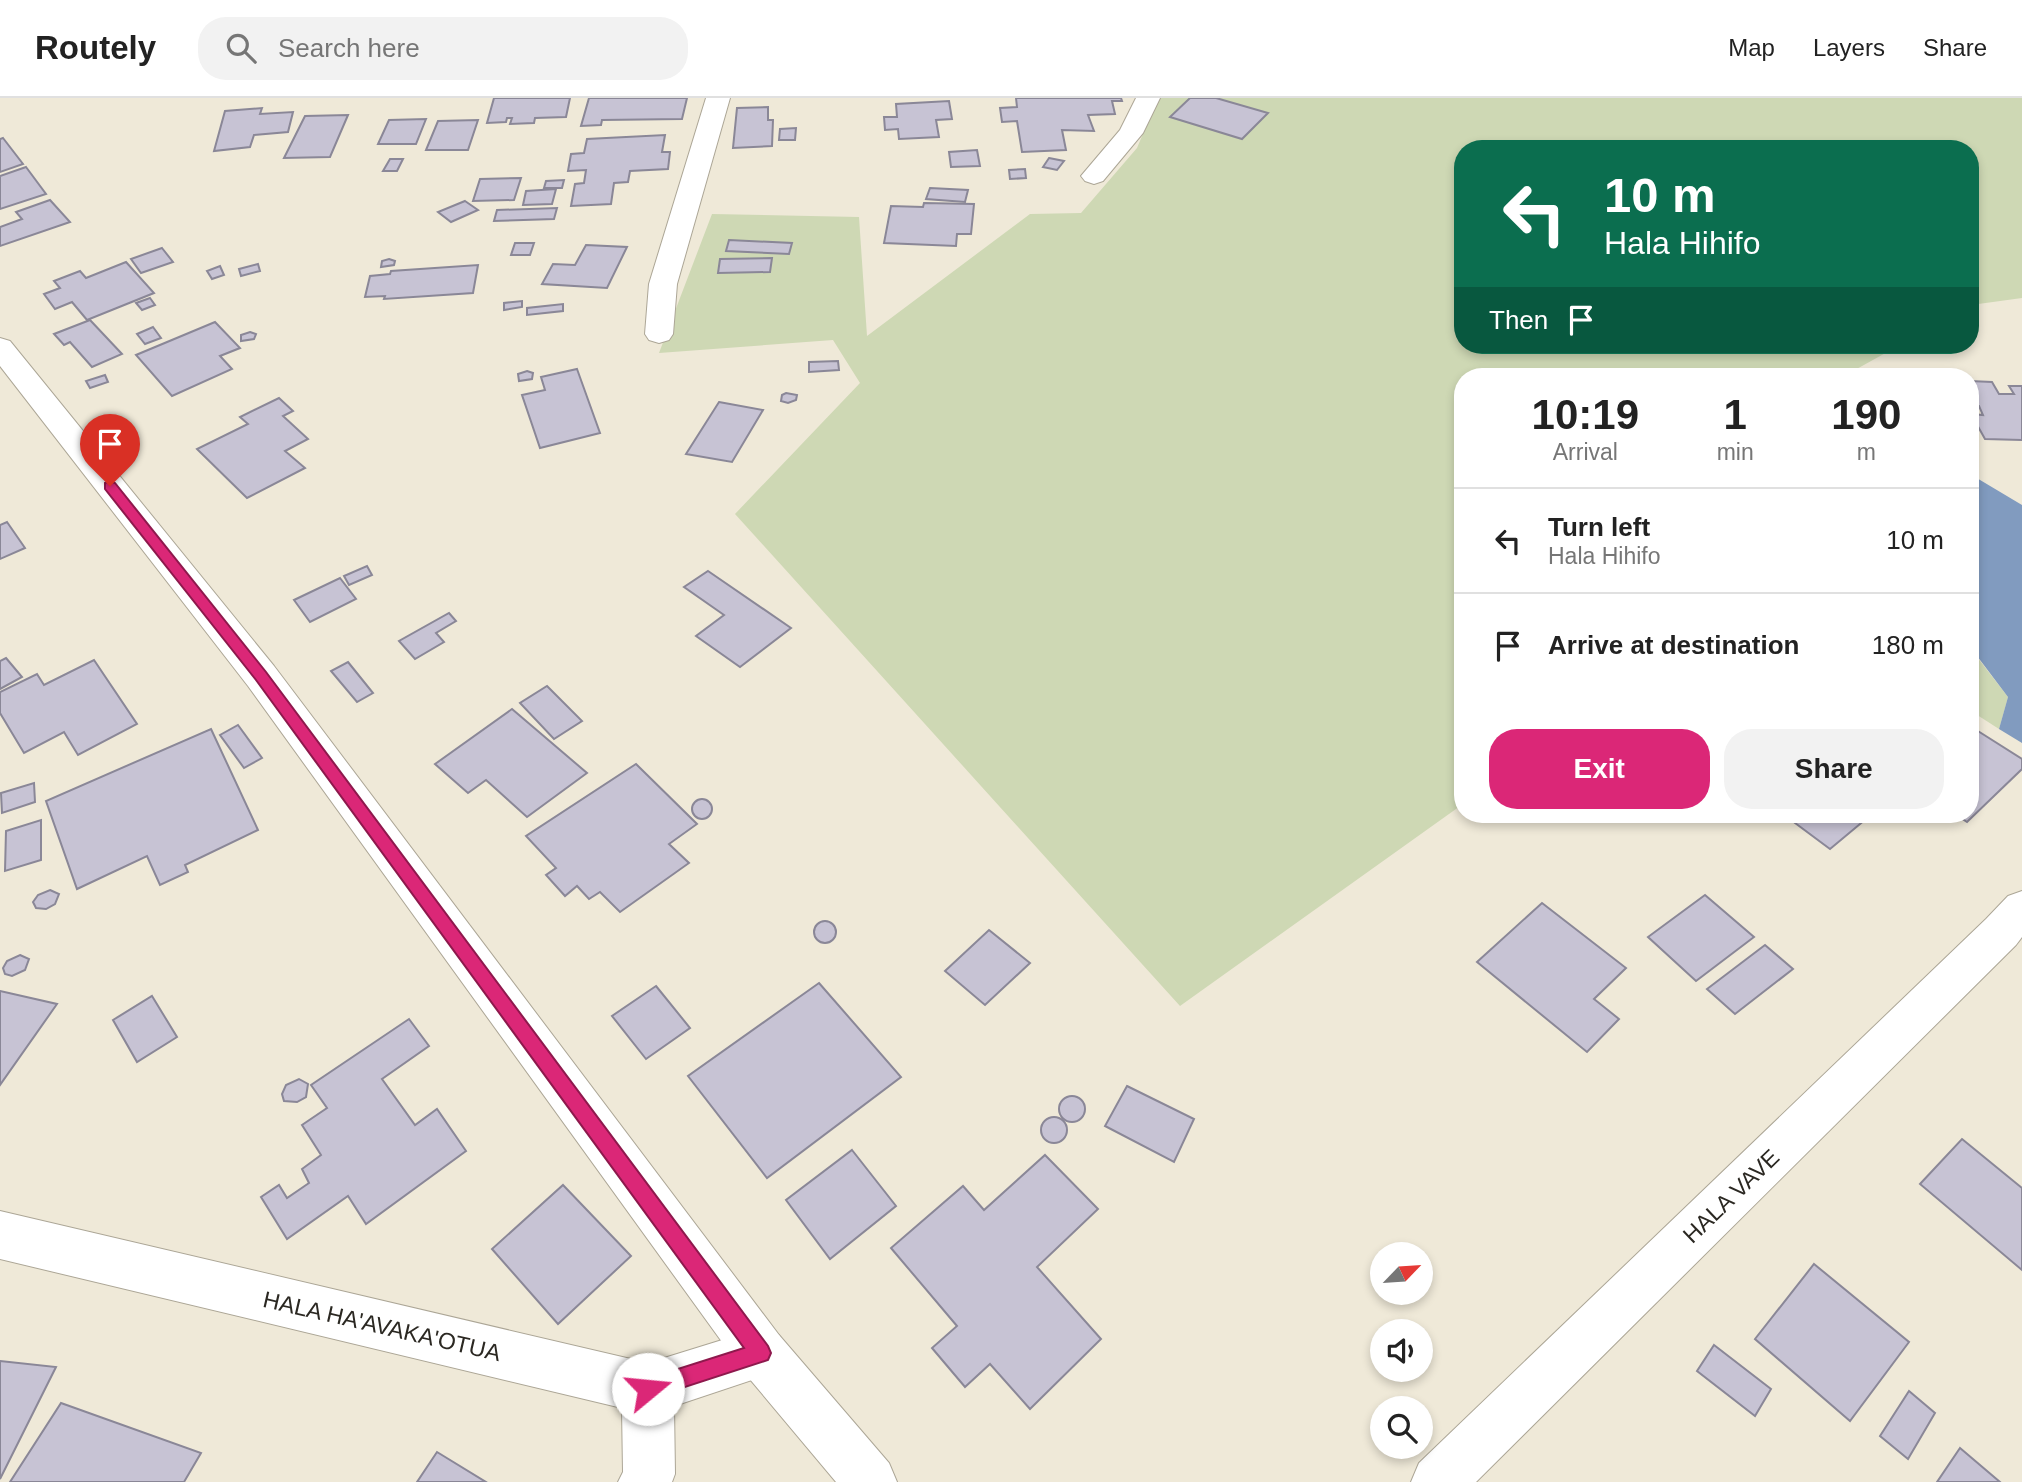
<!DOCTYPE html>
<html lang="en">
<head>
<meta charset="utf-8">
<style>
	body { margin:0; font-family:Helvetica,sans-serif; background:#f2f2f2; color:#222; height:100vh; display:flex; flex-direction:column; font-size:26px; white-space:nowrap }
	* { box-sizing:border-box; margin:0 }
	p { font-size:23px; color:#767676 }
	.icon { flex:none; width:38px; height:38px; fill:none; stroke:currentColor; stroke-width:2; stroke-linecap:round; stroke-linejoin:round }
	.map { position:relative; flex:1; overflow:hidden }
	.details { position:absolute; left:1454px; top:270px; width:525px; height:455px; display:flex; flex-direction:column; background:#fff; border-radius:28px; box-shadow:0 4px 10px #0003 }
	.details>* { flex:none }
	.hud { position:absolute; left:1454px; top:42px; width:525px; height:214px; border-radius:28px; box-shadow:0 4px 10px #0003; background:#0b6e4f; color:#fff; overflow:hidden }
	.needle { width:46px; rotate:65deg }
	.buttons { position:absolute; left:1370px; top:1144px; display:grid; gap:14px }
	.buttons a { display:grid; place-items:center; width:63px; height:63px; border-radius:50%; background:#fff; box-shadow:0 4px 10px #0003; font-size:35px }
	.pin { position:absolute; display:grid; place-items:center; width:60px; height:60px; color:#fff; margin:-72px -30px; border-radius:50% 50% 50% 0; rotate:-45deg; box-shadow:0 0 7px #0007 }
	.pin .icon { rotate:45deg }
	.me { position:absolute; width:77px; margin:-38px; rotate:73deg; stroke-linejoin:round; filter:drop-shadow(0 0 5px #0008) }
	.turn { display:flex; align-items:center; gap:24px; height:147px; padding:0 35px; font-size:32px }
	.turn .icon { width:91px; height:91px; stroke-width:2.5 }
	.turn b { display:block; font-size:49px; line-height:60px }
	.then { display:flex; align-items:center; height:66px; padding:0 35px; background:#0003; gap:14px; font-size:26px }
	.eta { display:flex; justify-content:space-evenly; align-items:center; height:119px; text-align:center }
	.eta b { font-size:42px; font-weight:600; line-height:49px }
	.action { display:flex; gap:14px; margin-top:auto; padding:14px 35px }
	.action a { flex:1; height:80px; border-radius:28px; background:#db2777; color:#fff; font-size:28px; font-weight:600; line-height:80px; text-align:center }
	.action a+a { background:#f2f2f2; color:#222 }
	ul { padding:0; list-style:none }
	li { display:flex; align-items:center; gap:21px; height:105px; padding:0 35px; border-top:2px solid #e0e0e0 }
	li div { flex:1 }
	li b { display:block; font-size:26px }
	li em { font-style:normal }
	header { display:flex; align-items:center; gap:42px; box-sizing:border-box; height:98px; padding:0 35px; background:#fff; border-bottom:2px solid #e0e0e0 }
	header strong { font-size:33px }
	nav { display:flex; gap:38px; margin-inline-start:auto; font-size:24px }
	.search { width:490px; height:63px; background:#f2f2f2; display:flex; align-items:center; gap:18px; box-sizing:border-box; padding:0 24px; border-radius:28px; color:#767676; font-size:26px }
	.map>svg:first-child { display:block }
</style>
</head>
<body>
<header>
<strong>Routely</strong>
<div class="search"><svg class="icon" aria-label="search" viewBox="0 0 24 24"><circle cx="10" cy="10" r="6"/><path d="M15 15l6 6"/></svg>Search here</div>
<nav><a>Map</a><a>Layers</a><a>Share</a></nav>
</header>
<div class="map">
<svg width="2022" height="1384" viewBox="0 0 2022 1384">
	<rect width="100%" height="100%" fill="#efe9d8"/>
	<g fill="#ced8b4">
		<path d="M1158,0H2022V200L1971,207L1970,51H1463V247H1900L1844,278H1463V706L1180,908L735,416L860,285L833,242L659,255L712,116L859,119L867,238L1030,116L1081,115L1137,50Z"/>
		<path d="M1970,550L2008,599L1999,631L1971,613Z"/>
	</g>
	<path fill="#819bbf" d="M1970,376L2022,407V645L1999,631L2008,599L1971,550Z"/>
	<g fill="#c7c3d4" stroke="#8a8797" stroke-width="2">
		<path d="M494,0H570L566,19L535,20L534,25L510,26L512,20H507L506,24L487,25Z"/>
		<path d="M589,0H687L682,21L602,22L601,27L581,28Z"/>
		<path d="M1016,0H1121L1122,3H1112L1115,16L1088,17L1094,33L1062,32L1066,52L1022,54L1017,23L1002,24L1000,10L1017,9Z"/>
		<path d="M1190,0H1216L1268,15L1242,41L1170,19Z"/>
		<path d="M949,3L952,21L936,22L939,39L899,41L898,31L885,32L884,19H897L896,6Z"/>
		<path d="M768,9V22H773L772,48L733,50L737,10Z"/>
		<path d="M262,10L260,16L293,14L288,34L254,37L250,49L214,53L225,13Z"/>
		<path d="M348,17L330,59L284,60L305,18Z"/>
		<path d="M426,21L416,46H378L389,22Z"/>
		<path d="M478,22L468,52H426L438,23Z"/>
		<path d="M796,30L795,42H779L780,31Z"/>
		<path d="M665,37L662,54H670L668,71L630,73L628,84L614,85L611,106L571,108L575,86L584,85L586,72L568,73L571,56L584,55L587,41Z"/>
		<path d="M3,40L23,66L0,74V41Z"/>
		<path d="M977,52L980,68L951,69L949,54Z"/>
		<path d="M1049,60L1064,63L1057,72L1043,69Z"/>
		<path d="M390,61H403L397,73H383Z"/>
		<path d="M26,69L46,96L0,111V78Z"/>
		<path d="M1025,71L1026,80L1010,81L1009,72Z"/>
		<path d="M521,80L514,102L473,103L480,81Z"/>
		<path d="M564,82L562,90H544L546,83Z"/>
		<path d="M930,90L968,92L965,104L926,101Z"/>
		<path d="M556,91L552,106L523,107L526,93Z"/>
		<path d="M50,102L70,124L0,148V129L22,121L16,114Z"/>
		<path d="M465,103L478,112L451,124L438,114Z"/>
		<path d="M924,105L974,106L971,136H957L956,148L884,145L891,108L923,109Z"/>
		<path d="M557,110L554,121L494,123L497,112Z"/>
		<path d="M729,142L792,145L789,156L726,153Z"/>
		<path d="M515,145H534L530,157H511Z"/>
		<path d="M586,147L627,149L607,190L542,186L553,166L575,167Z"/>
		<path d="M162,150L173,164L141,175L131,161Z"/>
		<path d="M772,160L770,174L718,175L720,161Z"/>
		<path d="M389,161L395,163L394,167L381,169L382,163Z"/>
		<path d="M126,164L154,195L87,222L72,204L55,211L44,196L60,190L54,183L80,173L86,180Z"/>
		<path d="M258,166L260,173L241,178L239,171Z"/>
		<path d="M478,167L473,195L384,201L385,198L365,199L370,178L390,176L391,173Z"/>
		<path d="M220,168L224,177L212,181L207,173Z"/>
		<path d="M150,200L155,207L142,212L136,205Z"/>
		<path d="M522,203V209L504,212V205Z"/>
		<path d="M563,206V213L527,217V210Z"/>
		<path d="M90,222L122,256L92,269L70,244L64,247L54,236Z"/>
		<path d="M215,224L240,250L220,258L232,271L172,298L136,257Z"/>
		<path d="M153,229L161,240L145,246L137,236Z"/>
		<path d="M250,234L256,236L254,241L241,243V237Z"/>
		<path d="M838,263L839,272L809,274V264Z"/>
		<path d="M577,271L600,335L540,350L522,297L545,292L541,279Z"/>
		<path d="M527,273L533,275L532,281L519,283L518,276Z"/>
		<path d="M105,277L108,284L90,290L86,283Z"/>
		<path d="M1970,283L1992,284L1999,296H2014L2009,288H2022V342L1985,341L1971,316L1983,317L1979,308H1970Z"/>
		<path d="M786,295L797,297L796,302L788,305L781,303L782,297Z"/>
		<path d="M279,300L293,313L283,318L308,341L285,353L305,370L247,400L197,351L248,326L240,319Z"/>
		<path d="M719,304L763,312L732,364L686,356Z"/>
		<path d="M7,424L25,450L0,461V427Z"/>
		<path d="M367,468L372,477L349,487L344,478Z"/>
		<path d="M708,473L791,530L740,569L696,538L724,517L684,489Z"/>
		<path d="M340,480L356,501L310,524L294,502Z"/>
		<path d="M449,515L456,523L436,535L444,544L415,561L399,543Z"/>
		<path d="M6,560L22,579L0,591V563Z"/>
		<path d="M94,562L137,626L78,657L64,634L24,655L0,615V594L37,576L44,587Z"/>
		<path d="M348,564L373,595L357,604L331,573Z"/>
		<path d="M547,588L582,623L554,641L520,605Z"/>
		<path d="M512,611L587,675L527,719L486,682L468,695L435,666Z"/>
		<path d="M238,627L262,660L244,670L220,637Z"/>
		<path d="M1970,628L2022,661V671L1967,724L1955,716H1970Z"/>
		<path d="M211,631L258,732L185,767L188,774L160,787L147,758L77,791L46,703Z"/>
		<path d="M636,666L697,726L669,746L689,765L620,814L600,794L589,801L577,788L565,798L546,777L556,770L526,738Z"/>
		<path d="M34,685L35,704L2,715L1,695Z"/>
		<circle cx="702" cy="711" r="10"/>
		<path d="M1783,716H1872L1830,751Z"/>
		<path d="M41,722V762L5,773L6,733Z"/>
		<path d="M50,792L59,796L55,806L46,811L36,810L33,804L38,797Z"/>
		<path d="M1705,797L1754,839L1696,883L1648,839Z"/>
		<path d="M1542,805L1626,870L1594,901L1619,921L1587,954L1477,864Z"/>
		<circle cx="825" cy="834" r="11"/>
		<path d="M989,832L1030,865L985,907L945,873Z"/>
		<path d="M1765,847L1793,871L1735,916L1707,891Z"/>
		<path d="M20,857L29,861L25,872L12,878L5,876L3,870L7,863Z"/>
		<path d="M819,885L901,979L767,1080L688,978Z"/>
		<path d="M656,888L690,930L646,961L612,918Z"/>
		<path d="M0,893L57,906L0,987Z"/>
		<path d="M152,898L177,939L137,964L113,922Z"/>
		<path d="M409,921L429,948L382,981L415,1027L437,1011L466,1053L366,1126L348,1098L287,1141L261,1099L279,1087L287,1100L309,1085L302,1071L321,1057L302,1027L327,1010L311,987Z"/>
		<path d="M299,981L308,986L306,999L297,1004L284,1003L282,996L286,987Z"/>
		<path d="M1127,988L1194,1021L1174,1064L1105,1028Z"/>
		<circle cx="1072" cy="1011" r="13"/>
		<circle cx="1054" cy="1032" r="13"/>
		<path d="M1962,1041L2022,1090V1172L1920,1086Z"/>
		<path d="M852,1052L896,1108L830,1161L786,1102Z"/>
		<path d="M1045,1057L1098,1111L1037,1169L1101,1241L1030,1311L990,1266L965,1289L932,1250L957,1228L891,1150L963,1088L984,1112Z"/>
		<path d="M563,1087L631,1158L558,1226L492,1151Z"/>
		<path d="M1814,1166L1909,1244L1850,1323L1755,1241Z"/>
		<path d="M1714,1247L1771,1291L1755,1318L1697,1273Z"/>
		<path d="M0,1263L56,1269L0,1381Z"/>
		<path d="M1909,1293L1935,1315L1908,1361L1880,1338Z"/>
		<path d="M61,1305L201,1355L184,1384H10Z"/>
		<path d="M1960,1350L2000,1384H1937Z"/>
		<path d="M437,1354L486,1384H417Z"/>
	</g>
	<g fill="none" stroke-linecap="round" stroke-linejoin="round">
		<g stroke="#aca696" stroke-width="2">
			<g id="street">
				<path d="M706,0H730L677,186L673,236L669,242L659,245L649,242L645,236L649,186Z"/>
				<path d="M1136,0H1160L1143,35L1103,83L1094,86L1085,83L1081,78L1120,32Z"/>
				<path d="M2022,793V839L2016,847L1476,1384H1411L1419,1365L1986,821L2008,798Z"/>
				<path d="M0,1113L648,1265L761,1230L779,1237L786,1255L779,1273L674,1308L675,1376L672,1384H618L623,1374L622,1310L0,1161Z"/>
			</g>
		</g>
		<g stroke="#aca696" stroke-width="2">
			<path id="primary" d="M0,240L10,243L274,568L779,1237L889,1365L897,1384H836L743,1273L248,588L0,268Z"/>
		</g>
		<use href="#street" fill="#fff" fill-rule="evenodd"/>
		<use href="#primary" fill="#fff" fill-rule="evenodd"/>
	</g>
	<path fill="#db2777" stroke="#8e194d" stroke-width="2" d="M110,383L115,385L266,574L768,1248L771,1255L768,1262L648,1301L640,1298L637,1291L640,1283L744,1250L256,582L105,391V385Z"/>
	<g text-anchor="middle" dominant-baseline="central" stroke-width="7" stroke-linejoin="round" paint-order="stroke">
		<g font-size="23" fill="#2b2822" stroke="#fff">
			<text transform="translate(1731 1098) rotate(-44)">HALA VAVE</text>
			<text transform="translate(382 1228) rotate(13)">HALA HA'AVAKA'OTUA</text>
		</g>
	</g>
</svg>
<div class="buttons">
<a><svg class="needle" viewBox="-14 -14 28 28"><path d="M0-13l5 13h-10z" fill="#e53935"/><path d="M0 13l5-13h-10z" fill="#767676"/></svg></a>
<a><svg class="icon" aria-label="sound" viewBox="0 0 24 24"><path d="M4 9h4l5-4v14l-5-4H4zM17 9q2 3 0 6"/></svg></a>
<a><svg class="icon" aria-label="search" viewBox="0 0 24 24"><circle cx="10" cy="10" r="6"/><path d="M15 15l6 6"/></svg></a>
</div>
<div class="pin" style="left:110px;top:388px;background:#d93025"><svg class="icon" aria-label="arrive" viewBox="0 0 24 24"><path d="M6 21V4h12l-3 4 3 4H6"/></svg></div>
<svg class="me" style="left:648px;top:1291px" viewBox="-20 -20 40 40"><circle r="19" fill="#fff"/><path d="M0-13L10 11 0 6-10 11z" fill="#db2777"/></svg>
<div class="hud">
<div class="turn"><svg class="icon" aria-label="left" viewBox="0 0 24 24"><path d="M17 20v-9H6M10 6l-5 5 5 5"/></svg><div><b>10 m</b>Hala Hihifo</div></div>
<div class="then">Then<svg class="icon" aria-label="arrive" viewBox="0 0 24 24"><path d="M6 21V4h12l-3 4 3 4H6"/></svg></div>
</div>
<section class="details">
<div class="eta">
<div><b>10:19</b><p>Arrival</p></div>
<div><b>1</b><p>min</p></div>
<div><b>190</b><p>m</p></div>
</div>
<ul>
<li><svg class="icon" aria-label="left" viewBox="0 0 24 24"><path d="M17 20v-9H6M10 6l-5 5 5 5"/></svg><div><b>Turn left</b><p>Hala Hihifo</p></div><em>10 m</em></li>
<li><svg class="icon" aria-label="arrive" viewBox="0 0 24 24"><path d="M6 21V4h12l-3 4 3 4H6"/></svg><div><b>Arrive at destination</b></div><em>180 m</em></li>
</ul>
<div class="action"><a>Exit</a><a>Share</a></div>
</section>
</div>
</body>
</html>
